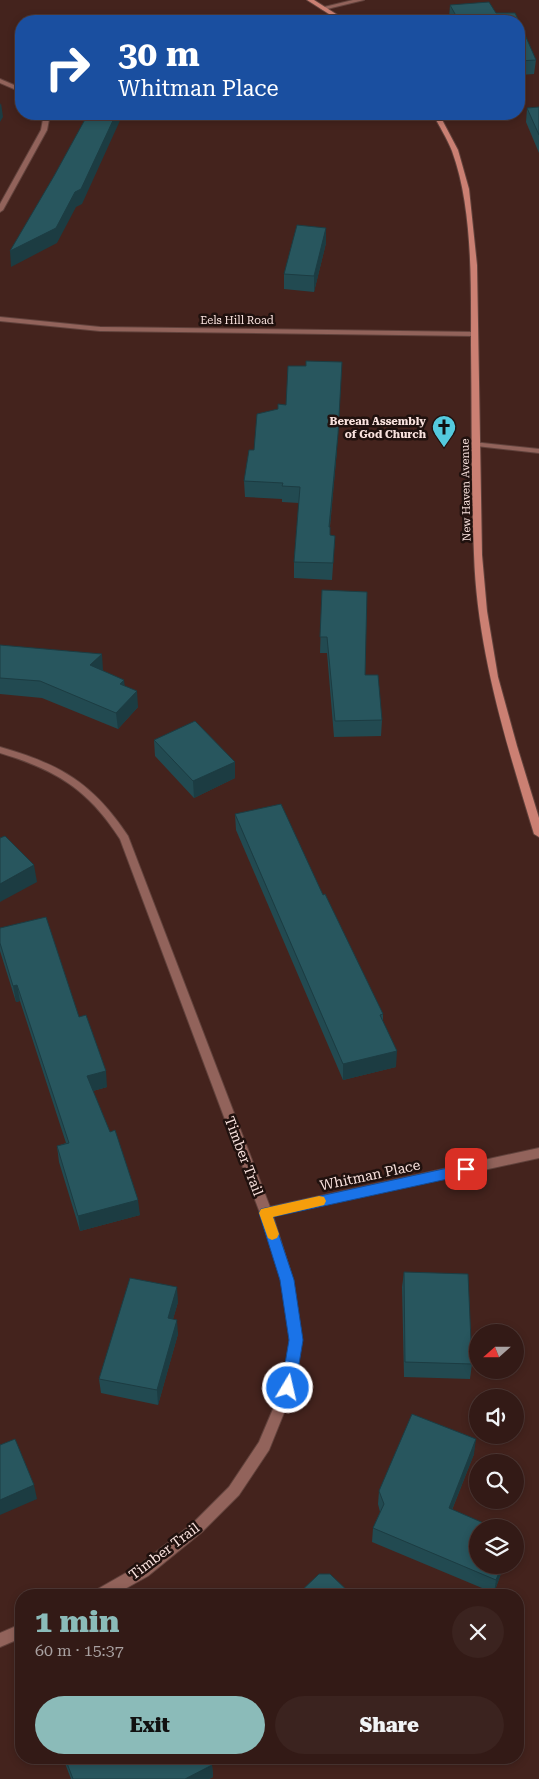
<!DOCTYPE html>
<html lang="en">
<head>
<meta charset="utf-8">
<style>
	body { margin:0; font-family:"Roboto Serif",serif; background:#3b231f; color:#f1f3f6; height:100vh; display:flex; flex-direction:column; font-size:19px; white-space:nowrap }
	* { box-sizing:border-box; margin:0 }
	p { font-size:16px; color:#a9a1a1 }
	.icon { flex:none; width:28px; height:28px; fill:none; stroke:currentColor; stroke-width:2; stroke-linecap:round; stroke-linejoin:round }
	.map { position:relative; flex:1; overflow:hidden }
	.drawer { position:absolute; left:15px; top:1589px; width:509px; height:175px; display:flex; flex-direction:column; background:#331a16; border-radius:20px; box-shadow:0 2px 8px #0003,0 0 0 1px #4e3835 }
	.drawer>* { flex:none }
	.guide { position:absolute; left:15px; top:15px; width:510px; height:105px; border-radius:20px; box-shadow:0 2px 8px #0003,0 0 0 1px #4e3835; background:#1a4fa0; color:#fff; overflow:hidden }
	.needle { width:32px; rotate:249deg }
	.controls { position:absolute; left:469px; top:1324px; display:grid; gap:10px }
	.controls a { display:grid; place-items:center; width:55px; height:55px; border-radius:50%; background:#331a16; box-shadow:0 2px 8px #0003,0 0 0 1px #4e3835; font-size:25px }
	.pin { position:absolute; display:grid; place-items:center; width:42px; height:42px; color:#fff; margin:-21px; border-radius:10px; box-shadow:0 2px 8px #0006 }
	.me { position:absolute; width:55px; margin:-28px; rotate:9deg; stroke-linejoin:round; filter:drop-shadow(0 0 4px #0008) }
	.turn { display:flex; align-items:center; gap:18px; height:105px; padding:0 20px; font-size:22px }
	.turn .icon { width:65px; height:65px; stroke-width:2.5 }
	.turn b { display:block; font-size:35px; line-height:42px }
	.round { display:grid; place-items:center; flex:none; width:52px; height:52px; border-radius:26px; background:#3b231f }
	.head { display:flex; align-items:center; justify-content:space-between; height:85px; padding:0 20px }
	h1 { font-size:30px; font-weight:800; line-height:38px; color:#8bbbb9 }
	.primary-button { display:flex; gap:10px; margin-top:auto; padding:10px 20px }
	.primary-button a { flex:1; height:58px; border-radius:30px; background:#8bbbb9; color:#111; font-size:20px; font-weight:800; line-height:58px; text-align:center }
	.primary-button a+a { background:#3b231f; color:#f1f3f6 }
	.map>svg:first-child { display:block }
</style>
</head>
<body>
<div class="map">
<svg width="539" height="1779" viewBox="0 0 539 1779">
	<rect width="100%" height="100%" fill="#44231d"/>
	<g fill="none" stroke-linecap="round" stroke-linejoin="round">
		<g stroke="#61423c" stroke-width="2">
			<g id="minor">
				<path d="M0,79L21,88V92L0,83Z"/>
				<path d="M44,114H50L47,130L3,210L0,212V204L41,130Z"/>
				<path d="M0,317L100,327L474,332L478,334L474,336L100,331L0,321Z"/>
				<path d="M473,442L539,449V453L476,446L472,444Z"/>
				<path d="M0,747C60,764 93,783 128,836L270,1207L539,1148V1158L273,1216L293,1280L302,1340L294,1388L269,1450L239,1495L202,1532L148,1576L114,1595H94L96,1590L138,1566L192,1524L229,1487L259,1442L282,1388L290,1340L281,1280L260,1213L120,839C88,789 56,770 0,753Z"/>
				<path d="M21,1624V1638L0,1647V1633Z"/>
			</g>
		</g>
		<g stroke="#61423c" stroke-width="2">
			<path id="tertiary" d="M353,0H364L323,10L320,8Z"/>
		</g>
		<g stroke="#61423c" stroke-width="2">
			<g id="secondary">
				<path d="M307,0H314L347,21H340Z"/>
				<path d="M433,114H439L458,150L469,189L477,265L482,555L487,611L498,677L517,746L539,818V837L534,834C506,742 477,650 474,554C471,485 472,415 471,346C471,285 473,208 452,151C447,138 439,126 433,114Z"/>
			</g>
		</g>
		<use href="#minor" fill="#92635b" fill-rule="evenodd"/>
		<use href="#tertiary" fill="#92635b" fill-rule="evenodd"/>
		<use href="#secondary" fill="#cb8073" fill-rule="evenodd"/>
	</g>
	<g fill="#224a51">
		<path d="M450,5L496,13L519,21H451L449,18Z"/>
		<path d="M519,21L536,60L534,74L519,75Z"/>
		<path d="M539,107V153L526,122L527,108Z"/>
		<path d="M326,243L314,292L284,289V274Z"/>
		<path d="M337,450L330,527V535L335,536L332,580L294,578V562L299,503L282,502V499L245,497L244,481Z"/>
		<path d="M322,590L365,675L382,720L381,736L334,737L327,653H320Z"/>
		<path d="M0,645L103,670L102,671L125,686L138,707L118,729L42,698L0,694Z"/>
		<path d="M154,740L235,778L194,798L155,756Z"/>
		<path d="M235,814L323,895L383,1014V1021L396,1067L343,1080L236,830Z"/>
		<path d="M0,928L79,1017L107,1087L93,1091L140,1215L80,1231L59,1162L57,1146L66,1143L20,1001L16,1002L0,951Z"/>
		<path d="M404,1272L472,1364L470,1379L404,1377L402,1287Z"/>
		<path d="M178,1302L173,1319L178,1334L158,1405L101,1393L99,1379Z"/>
		<path d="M474,1454L452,1510L478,1565H504L494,1593L372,1542L373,1528L380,1512L378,1504L379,1491Z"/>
		<path d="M63,1758H209L212,1765L213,1777L209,1779H71Z"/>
	</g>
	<g fill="#1c3c42">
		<path d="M1,103L3,117L0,122V105Z"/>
		<path d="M116,114H123L82,204L76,207L57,243L11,267L10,251Z"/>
		<path d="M326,228V243L314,292V276Z"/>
		<path d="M341,378L337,450L328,543L329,527Z"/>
		<path d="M102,654L103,670L91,682L90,665Z"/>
		<path d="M124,680L126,696L120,684Z"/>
		<path d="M137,691L138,707L118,729L116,713Z"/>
		<path d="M235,762V778L194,798L193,781Z"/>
		<path d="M34,865L37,882L0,902V884Z"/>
		<path d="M17,985L20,1001L16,1002L13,986Z"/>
		<path d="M397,1051L396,1067L343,1080V1064Z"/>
		<path d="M106,1071L107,1087L89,1092L87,1076Z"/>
		<path d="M138,1200L140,1215L80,1231L78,1216Z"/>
		<path d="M177,1287L178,1302L169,1333L168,1318Z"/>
		<path d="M177,1320L178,1334L158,1405L157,1390Z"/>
		<path d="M476,1439L474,1454L447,1522L449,1508Z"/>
		<path d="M34,1485L37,1499L0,1515V1500Z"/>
		<path d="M502,1565H504L494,1593L496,1580Z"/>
		<path d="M212,1765L213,1777L209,1779H185Z"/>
	</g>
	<g fill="#28565e" stroke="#1c3c42">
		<path d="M489,2L496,13H515L519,21H459L450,5Z"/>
		<path d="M519,21L536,60L519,61Z"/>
		<path d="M539,107V135L527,108Z"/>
		<path d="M88,114H116L81,189L75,192L56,228L10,251L54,176Z"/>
		<path d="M297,225L326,228L314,276L284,274Z"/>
		<path d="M306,361L342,362L338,434L329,527H330V535L335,536L333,563L294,562L300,487L282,486L283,483L244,481L249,450H254L257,414L278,409V404L286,405L288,366H306Z"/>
		<path d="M322,590L367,592L365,675H378L382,720L335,721L327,637H320Z"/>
		<path d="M0,645L102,654L90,665L124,680L120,684L137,691L116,713L40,681L0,678Z"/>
		<path d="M195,721L235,762L193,781L154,740Z"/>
		<path d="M281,804L323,895L325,894L383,1014L380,1015L397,1051L343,1064L235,814Z"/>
		<path d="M5,836L34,865L0,884V838Z"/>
		<path d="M46,917L79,1017L86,1015L106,1071L87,1076L110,1132L115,1130L138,1200L78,1216L57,1146L69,1143L17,985L13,986L0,943V928Z"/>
		<path d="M404,1272L468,1274L472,1364L405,1362Z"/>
		<path d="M130,1278L177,1287L168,1318L177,1320L157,1390L99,1379Z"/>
		<path d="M412,1414L476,1439L449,1508L495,1528H478V1565H502L496,1580L373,1528L384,1504L379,1491Z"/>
		<path d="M15,1439L34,1485L0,1500V1445Z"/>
		<path d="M319,1574H330L352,1595H297Z"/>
		<path d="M65,1758H209L212,1765L185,1779H73Z"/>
	</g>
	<path fill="#1a73e8" stroke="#114b97" d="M466,1164L471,1165L473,1169L471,1173L466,1175L273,1217L294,1280L303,1340L295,1388L293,1393L288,1394L283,1393L281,1388L289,1340L280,1280L259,1213L261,1209Z"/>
	<path fill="#f59e0b" d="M319,1196L324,1197L326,1201L324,1205L273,1217L279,1234L277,1238L272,1240L268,1238L259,1213L261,1209Z"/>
	<defs>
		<g id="church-pin" transform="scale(1.25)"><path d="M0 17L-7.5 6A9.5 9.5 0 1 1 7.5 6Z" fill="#54cade" stroke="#20110e"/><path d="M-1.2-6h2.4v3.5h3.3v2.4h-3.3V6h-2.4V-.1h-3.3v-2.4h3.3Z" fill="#111"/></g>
	</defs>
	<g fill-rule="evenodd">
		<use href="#church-pin" x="444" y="427"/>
	</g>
	<g text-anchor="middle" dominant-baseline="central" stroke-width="5" stroke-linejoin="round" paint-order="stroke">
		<g font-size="11" fill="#f9e2de" stroke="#20110e">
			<text x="237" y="320">Eels Hill Road</text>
			<text transform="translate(466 490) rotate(-91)">New Haven Avenue</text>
		</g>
		<g font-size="11" font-weight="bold" fill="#f9e2de" stroke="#20110e" text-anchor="end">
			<text x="426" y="421">Berean Assembly<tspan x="426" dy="13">of God Church</tspan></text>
		</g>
		<g font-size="14" fill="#f9e2de" stroke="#20110e">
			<text transform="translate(244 1156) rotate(69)">Timber Trail</text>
			<text transform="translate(370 1175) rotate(-12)">Whitman Place</text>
			<text transform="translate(164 1551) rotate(-37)">Timber Trail</text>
		</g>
	</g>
</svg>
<div class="controls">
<a><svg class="needle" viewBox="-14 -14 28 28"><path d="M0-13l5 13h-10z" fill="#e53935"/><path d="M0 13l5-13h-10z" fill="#a9a1a1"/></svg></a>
<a><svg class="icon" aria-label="sound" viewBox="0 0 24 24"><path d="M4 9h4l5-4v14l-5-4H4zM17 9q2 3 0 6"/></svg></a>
<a><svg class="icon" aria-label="search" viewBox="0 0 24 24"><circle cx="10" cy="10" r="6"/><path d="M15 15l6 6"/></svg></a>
<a><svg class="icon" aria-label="layers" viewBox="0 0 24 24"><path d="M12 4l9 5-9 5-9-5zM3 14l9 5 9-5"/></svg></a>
</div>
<div class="pin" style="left:466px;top:1169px;background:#d93025"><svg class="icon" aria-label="arrive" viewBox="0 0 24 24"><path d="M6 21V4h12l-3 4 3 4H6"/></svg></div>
<svg class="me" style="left:288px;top:1388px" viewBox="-20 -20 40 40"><circle r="17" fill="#1a73e8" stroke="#fff" stroke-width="3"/><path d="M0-11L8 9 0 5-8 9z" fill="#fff"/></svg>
<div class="guide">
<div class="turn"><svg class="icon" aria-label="right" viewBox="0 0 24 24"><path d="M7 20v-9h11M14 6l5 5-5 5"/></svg><div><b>30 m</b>Whitman Place</div></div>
</div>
<section class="drawer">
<div class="head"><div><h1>1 min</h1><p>60 m · 15:37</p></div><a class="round"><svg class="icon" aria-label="close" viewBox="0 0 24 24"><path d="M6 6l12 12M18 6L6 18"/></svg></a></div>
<div class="primary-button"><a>Exit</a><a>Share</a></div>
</section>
</div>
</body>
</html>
